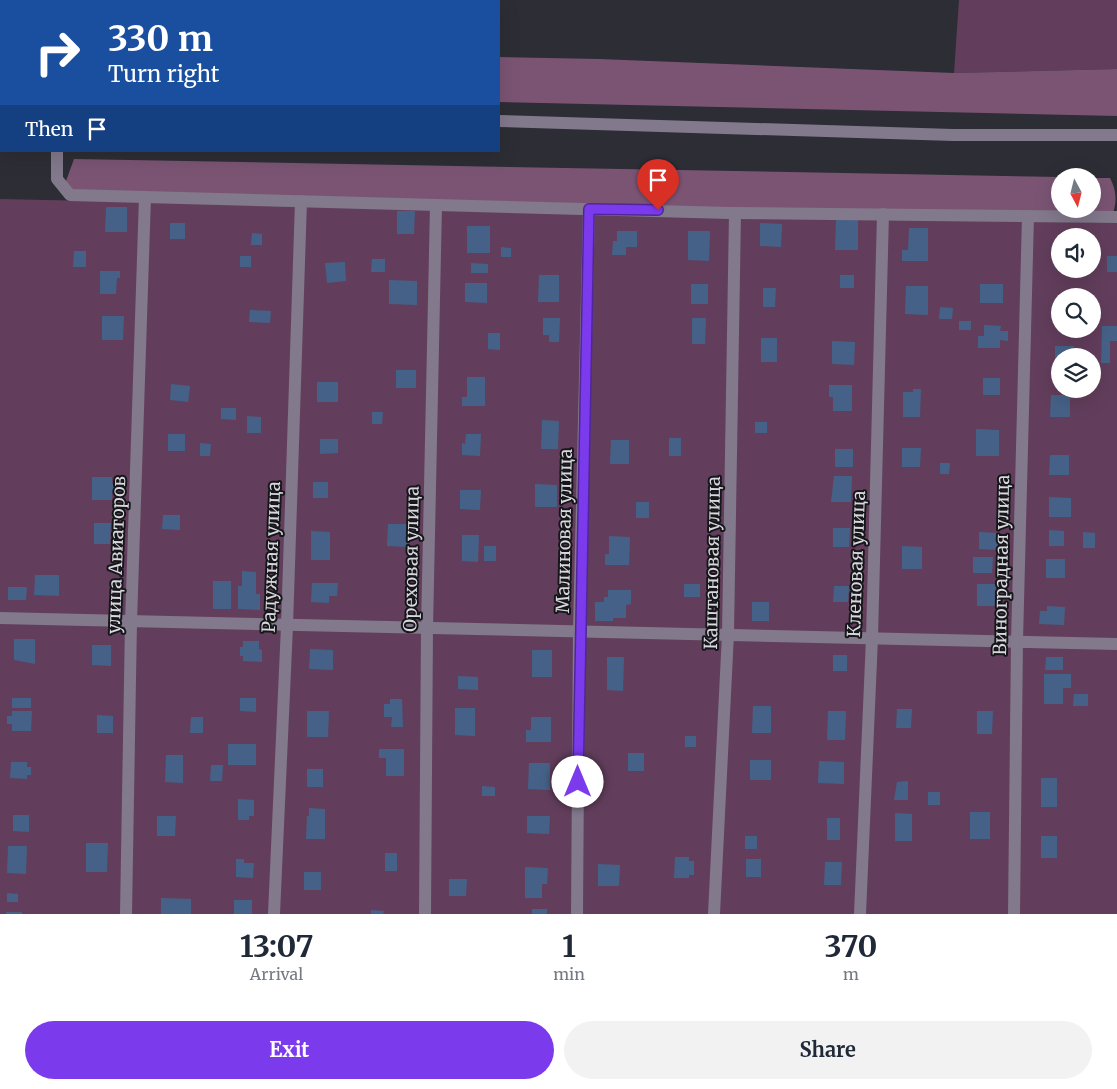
<!DOCTYPE html>
<html lang="en">
<head>
<meta charset="utf-8">
<style>
	body { margin:0; font-family:Merriweather,serif; background:#f2f2f3; color:#1f2937; height:100vh; display:flex; flex-direction:column; font-size:19px; white-space:nowrap }
	* { box-sizing:border-box; margin:0 }
	p { font-size:16px; color:#747a83 }
	.icon { flex:none; width:28px; height:28px; fill:none; stroke:currentColor; stroke-width:2; stroke-linecap:round; stroke-linejoin:round }
	.map { position:relative; height:914px; overflow:hidden }
	.sheet { display:flex; flex-direction:column; background:#fff; flex:1 }
	.sheet>* { flex:none }
	.hud { position:absolute; left:0px; top:0px; width:500px; height:152px; box-shadow:0 5px 20px #0002; background:#1a4fa0; color:#fff; overflow:hidden }
	.needle { width:32px; rotate:173deg }
	.controls { position:absolute; left:1051px; top:168px; display:grid; gap:10px }
	.controls a { display:grid; place-items:center; width:50px; height:50px; border-radius:50%; background:#fff; box-shadow:0 5px 20px #0002; font-size:25px }
	.pin { position:absolute; display:grid; place-items:center; width:42px; height:42px; color:#fff; margin:-51px -21px; border-radius:50% 50% 50% 0; rotate:-45deg; box-shadow:0 0 5px #0007 }
	.pin .icon { rotate:45deg }
	.me { position:absolute; width:55px; margin:-28px; rotate:0deg; stroke-linejoin:round; filter:drop-shadow(0 0 4px #0008) }
	.turn { display:flex; align-items:center; gap:18px; height:105px; padding:0 25px; font-size:22px }
	.turn .icon { width:65px; height:65px; stroke-width:2.5 }
	.turn b { display:block; font-size:35px; line-height:42px }
	.then { display:flex; align-items:center; height:48px; padding:0 25px; background:#0003; gap:10px; font-size:19px }
	.eta { display:flex; justify-content:space-evenly; align-items:center; height:85px; text-align:center }
	.eta b { font-size:30px; font-weight:700; line-height:35px }
	.button { display:flex; gap:10px; margin-top:auto; padding:10px 25px }
	.button a { flex:1; height:58px; border-radius:30px; background:#7c3aed; color:#fff; font-size:20px; font-weight:700; line-height:58px; text-align:center }
	.button a+a { background:#f2f2f3; color:#1f2937 }
	.map>svg:first-child { display:block }
</style>
</head>
<body>
<div class="map">
<svg width="1117" height="914" viewBox="0 0 1117 914">
	<rect width="100%" height="100%" fill="#2d2d35"/>
	<g fill="#623e5c" fill-rule="evenodd">
		<path d="M959,0H1117V69L954,73Z"/>
		<path d="M0,199L1117,223V914H0ZM1060,236H1092V269H1060ZM1060,296H1092V329H1060ZM1060,356H1092V389H1060Z"/>
	</g>
	<g fill="#7b5474">
		<path d="M499,57L599,59L954,73L1117,69V116L499,102Z"/>
		<path d="M74,159L1060,177V209H1092L1093,178H1110C1117,191 1117,202 1112,217L70,195L66,181Z"/>
	</g>
	<g fill="#466187">
		<path d="M106,207H127V232H105Z"/>
		<path d="M397,211H415L414,234H397Z"/>
		<path d="M836,220H858V250H835Z"/>
		<rect x="170" y="223" width="15" height="16"/>
		<path d="M760,223L782,224L781,247L760,246Z"/>
		<rect x="467" y="226" width="23" height="27"/>
		<path d="M909,228H928V261H902V250H908Z"/>
		<path d="M617,231H637V247H626V255H612L613,241H617Z"/>
		<path d="M688,231H710L709,261L688,260Z"/>
		<path d="M252,233L262,234V245H251Z"/>
		<path d="M1055,246H1060V267H1054Z"/>
		<path d="M501,247L511,248V257H501Z"/>
		<path d="M74,251H86V267H73Z"/>
		<rect x="240" y="256" width="11" height="11"/>
		<rect x="1107" y="256" width="10" height="16"/>
		<path d="M372,259H385V272H371Z"/>
		<path d="M345,262L346,281L327,283L325,263Z"/>
		<path d="M471,263L488,264V273H471Z"/>
		<path d="M100,271H120V278H117L116,294H100Z"/>
		<path d="M539,275H559V302H538Z"/>
		<rect x="840" y="275" width="14" height="13"/>
		<path d="M389,280L417,281V305L389,304Z"/>
		<path d="M465,283H487V303L465,302Z"/>
		<rect x="691" y="284" width="17" height="20"/>
		<rect x="980" y="284" width="23" height="19"/>
		<path d="M906,286H928V315L905,314Z"/>
		<path d="M763,288H776L775,307H763Z"/>
		<path d="M940,307L953,308L952,319H939Z"/>
		<path d="M250,310L271,311L270,323L249,322Z"/>
		<path d="M102,316H124L123,340H102Z"/>
		<path d="M543,318H560L559,342H549V335H543Z"/>
		<path d="M692,318H706L705,344H692Z"/>
		<rect x="959" y="321" width="12" height="9"/>
		<path d="M984,325L1001,326L1000,331H1008V341L1000,340V348H978V336H984Z"/>
		<path d="M1102,326H1117V341H1110V363H1101Z"/>
		<path d="M488,333H500V350L488,349Z"/>
		<rect x="761" y="338" width="16" height="24"/>
		<path d="M832,341L855,342L854,365L832,364Z"/>
		<path d="M1055,346H1074V356H1060V364H1055Z"/>
		<rect x="396" y="370" width="20" height="18"/>
		<path d="M467,377H485V406H462V397H467Z"/>
		<rect x="983" y="378" width="17" height="17"/>
		<rect x="317" y="382" width="21" height="20"/>
		<path d="M171,384L190,386L188,402L170,400Z"/>
		<path d="M829,385H852V411H833V397H829Z"/>
		<path d="M913,389H921L920,417H903V392H913Z"/>
		<path d="M1051,395H1070V417H1050Z"/>
		<path d="M221,408H236V420L221,419Z"/>
		<path d="M372,412H383L382,424H372Z"/>
		<path d="M247,416L261,417V433H247Z"/>
		<path d="M542,420L559,421L558,449H541Z"/>
		<rect x="755" y="422" width="12" height="11"/>
		<path d="M976,429L999,430V456H976Z"/>
		<rect x="168" y="434" width="17" height="17"/>
		<path d="M466,434H481L480,456L462,455V443L465,444Z"/>
		<rect x="669" y="438" width="12" height="18"/>
		<path d="M320,439H338V453L320,454Z"/>
		<path d="M611,440H629V464H610Z"/>
		<path d="M200,443L211,444L210,456H200Z"/>
		<path d="M902,448H921L920,467H902Z"/>
		<rect x="835" y="449" width="18" height="18"/>
		<path d="M1050,455H1069V475H1049Z"/>
		<path d="M940,463H950L949,474H940Z"/>
		<path d="M834,476H852L851,502H831Z"/>
		<path d="M92,477H112V484H116V493H112V500H92Z"/>
		<rect x="313" y="482" width="15" height="16"/>
		<path d="M535,484L557,485V507H535Z"/>
		<path d="M460,490H481L480,510L460,509Z"/>
		<path d="M1049,497L1071,498V517H1049Z"/>
		<rect x="636" y="502" width="13" height="16"/>
		<path d="M163,515H180V530L162,529Z"/>
		<path d="M94,523H111L110,544H94Z"/>
		<path d="M388,524H407V547L387,546Z"/>
		<path d="M833,528H850L849,547H833Z"/>
		<path d="M1049,530L1064,531V546H1049Z"/>
		<path d="M311,531L330,532V560H311Z"/>
		<path d="M979,532L998,533V550L979,549Z"/>
		<path d="M1083,532L1095,533V548H1083Z"/>
		<path d="M462,535H479L478,562L462,561Z"/>
		<path d="M609,536L630,537L629,565H605V554H609Z"/>
		<rect x="484" y="546" width="12" height="15"/>
		<path d="M902,546L922,547V569H902Z"/>
		<path d="M973,557H993L992,573H973Z"/>
		<rect x="1046" y="559" width="19" height="19"/>
		<path d="M242,571L256,572V594H260V610L238,609V586H242Z"/>
		<path d="M35,575H59V596L34,595Z"/>
		<rect x="213" y="581" width="18" height="28"/>
		<path d="M312,583H338L337,596H329V603L311,602Z"/>
		<rect x="684" y="584" width="16" height="13"/>
		<rect x="977" y="584" width="19" height="22"/>
		<path d="M834,586H849L848,602H833Z"/>
		<path d="M8,587H27L26,600H8Z"/>
		<path d="M608,590H631V604L626,605V618H613V621H595V602H604V597H608Z"/>
		<rect x="752" y="602" width="17" height="19"/>
		<path d="M1047,606L1065,607L1064,625L1039,624L1040,611H1047Z"/>
		<path d="M14,639H35V664L14,660Z"/>
		<path d="M243,641H259V649L262,650V662L243,661V656H240V647H243Z"/>
		<path d="M92,645H111V666L92,665Z"/>
		<path d="M310,649L333,650V670L309,669Z"/>
		<rect x="532" y="650" width="20" height="27"/>
		<rect x="833" y="655" width="14" height="16"/>
		<path d="M607,657H624L623,691L607,690Z"/>
		<path d="M1046,657H1063V670H1045Z"/>
		<path d="M1044,674H1071V688H1063V704H1044Z"/>
		<path d="M458,676L478,677V690L458,689Z"/>
		<path d="M1074,694H1088V706H1073Z"/>
		<rect x="12" y="698" width="19" height="10"/>
		<path d="M240,698H256V712L240,711Z"/>
		<path d="M390,699H402L403,727H391L392,717H384V704H390Z"/>
		<path d="M753,706H771V733H752Z"/>
		<path d="M455,708H475V736L455,735Z"/>
		<path d="M897,709H912L911,728H896Z"/>
		<path d="M12,711H32L31,731H12V724H7V716H12Z"/>
		<path d="M307,711H329L328,737H307Z"/>
		<path d="M828,711H846L845,740H827Z"/>
		<path d="M977,711H993L992,734H977Z"/>
		<path d="M97,715L113,716V733H97Z"/>
		<path d="M191,717H203V733H190Z"/>
		<path d="M531,717H551V742H526V730H531Z"/>
		<rect x="685" y="736" width="11" height="11"/>
		<rect x="228" y="744" width="28" height="21"/>
		<path d="M379,749H404V776H386V758H379Z"/>
		<rect x="628" y="753" width="16" height="18"/>
		<path d="M166,755H183V783L165,782Z"/>
		<rect x="750" y="760" width="21" height="20"/>
		<path d="M819,761L844,762V784L818,783Z"/>
		<path d="M11,762H27V767H31V775H27V779L10,778Z"/>
		<path d="M529,763H550V790L528,789Z"/>
		<path d="M211,765H223L222,781H210Z"/>
		<rect x="307" y="769" width="16" height="18"/>
		<rect x="1041" y="778" width="16" height="29"/>
		<path d="M908,781V800H894L897,782Z"/>
		<path d="M482,786L495,787V796H482Z"/>
		<rect x="928" y="792" width="12" height="13"/>
		<path d="M238,799L254,800V816H249V820H238Z"/>
		<path d="M309,808L325,809V839H306L307,816H309Z"/>
		<rect x="970" y="812" width="20" height="27"/>
		<path d="M895,813L912,814V841H895Z"/>
		<path d="M13,815H29V832L13,831Z"/>
		<path d="M157,816H176L175,836H157Z"/>
		<path d="M527,816H550L549,834L527,833Z"/>
		<rect x="827" y="818" width="13" height="22"/>
		<rect x="745" y="836" width="12" height="13"/>
		<rect x="1041" y="836" width="16" height="22"/>
		<path d="M86,843H108L107,872H86Z"/>
		<path d="M8,846H27L26,874L7,873Z"/>
		<rect x="385" y="853" width="12" height="18"/>
		<path d="M675,857H689V861H694V875H689V878H674Z"/>
		<path d="M236,859H244V863H254L253,878L236,877Z"/>
		<rect x="746" y="859" width="15" height="18"/>
		<path d="M825,862H842L841,885H824Z"/>
		<path d="M598,864L620,865L619,886H598Z"/>
		<path d="M525,867L548,868L547,884H542V898H525Z"/>
		<rect x="304" y="872" width="17" height="18"/>
		<path d="M449,879H467L466,896H449Z"/>
		<path d="M7,893L18,894V902H7Z"/>
		<path d="M161,898L191,899V914H161Z"/>
		<rect x="234" y="900" width="18" height="14"/>
		<rect x="532" y="909" width="15" height="5"/>
		<path d="M371,910L384,911L383,914H371Z"/>
		<rect x="6" y="912" width="16" height="2"/>
	</g>
	<g fill="none" stroke-linecap="round" stroke-linejoin="round">
		<g stroke="#82798c" stroke-width="12">
			<path d="M0,114H1"/>
			<path d="M499,121L953,135H1117"/>
			<path d="M57,151V179L70,195L729,213L1117,217"/>
			<path d="M0,618L1117,644"/>
			<path d="M126,914L131,622L145,197"/>
			<path d="M274,914L287,626L301,201"/>
			<path d="M425,914L427,628L436,205"/>
			<path d="M577,914L579,631L589,209"/>
			<path d="M714,914L728,634L735,213"/>
			<path d="M860,914L872,638L883,214"/>
			<path d="M1014,914L1017,641L1028,216"/>
		</g>
	</g>
	<g fill="none" stroke-linecap="round" stroke-linejoin="round">
		<g stroke="#51269a" stroke-width="12">
			<path id="route" d="M578,782L589,209L658,210"/>
		</g>
		<use href="#route" stroke="#7c3aed" stroke-width="9"/>
	</g>
	<g text-anchor="middle" dominant-baseline="central" stroke-width="4" stroke-linejoin="round" paint-order="stroke">
		<g font-size="18" fill="#d8d9de" stroke="#16161a">
			<text transform="translate(564 531) rotate(-89)">Малиновая улица</text>
			<text transform="translate(116 555) rotate(-88)">улица Авиаторов</text>
			<text transform="translate(271 557) rotate(-88)">Радужная улица</text>
			<text transform="translate(411 559) rotate(-89)">Ореховая улица</text>
			<text transform="translate(712 563) rotate(-89)">Каштановая улица</text>
			<text transform="translate(856 564) rotate(-88)">Кленовая улица</text>
			<text transform="translate(1001 565) rotate(-89)">Виноградная улица</text>
		</g>
	</g>
</svg>
<div class="controls">
<a><svg class="needle" viewBox="-14 -14 28 28"><path d="M0-13l5 13h-10z" fill="#e53935"/><path d="M0 13l5-13h-10z" fill="#747a83"/></svg></a>
<a><svg class="icon" aria-label="sound" viewBox="0 0 24 24"><path d="M4 9h4l5-4v14l-5-4H4zM17 9q2 3 0 6"/></svg></a>
<a><svg class="icon" aria-label="search" viewBox="0 0 24 24"><circle cx="10" cy="10" r="6"/><path d="M15 15l6 6"/></svg></a>
<a><svg class="icon" aria-label="layers" viewBox="0 0 24 24"><path d="M12 4l9 5-9 5-9-5zM3 14l9 5 9-5"/></svg></a>
</div>
<div class="pin" style="left:658px;top:210px;background:#d93025"><svg class="icon" aria-label="arrive" viewBox="0 0 24 24"><path d="M6 21V4h12l-3 4 3 4H6"/></svg></div>
<svg class="me" style="left:578px;top:782px" viewBox="-20 -20 40 40"><circle r="19" fill="#fff"/><path d="M0-13L10 11 0 6-10 11z" fill="#7c3aed"/></svg>
<div class="hud">
<div class="turn"><svg class="icon" aria-label="right" viewBox="0 0 24 24"><path d="M7 20v-9h11M14 6l5 5-5 5"/></svg><div><b>330 m</b>Turn right</div></div>
<div class="then">Then<svg class="icon" aria-label="arrive" viewBox="0 0 24 24"><path d="M6 21V4h12l-3 4 3 4H6"/></svg></div>
</div>
</div>
<section class="sheet">
<div class="eta">
<div><b>13:07</b><p>Arrival</p></div>
<div><b>1</b><p>min</p></div>
<div><b>370</b><p>m</p></div>
</div>
<div class="button"><a>Exit</a><a>Share</a></div>
</section>
</body>
</html>
